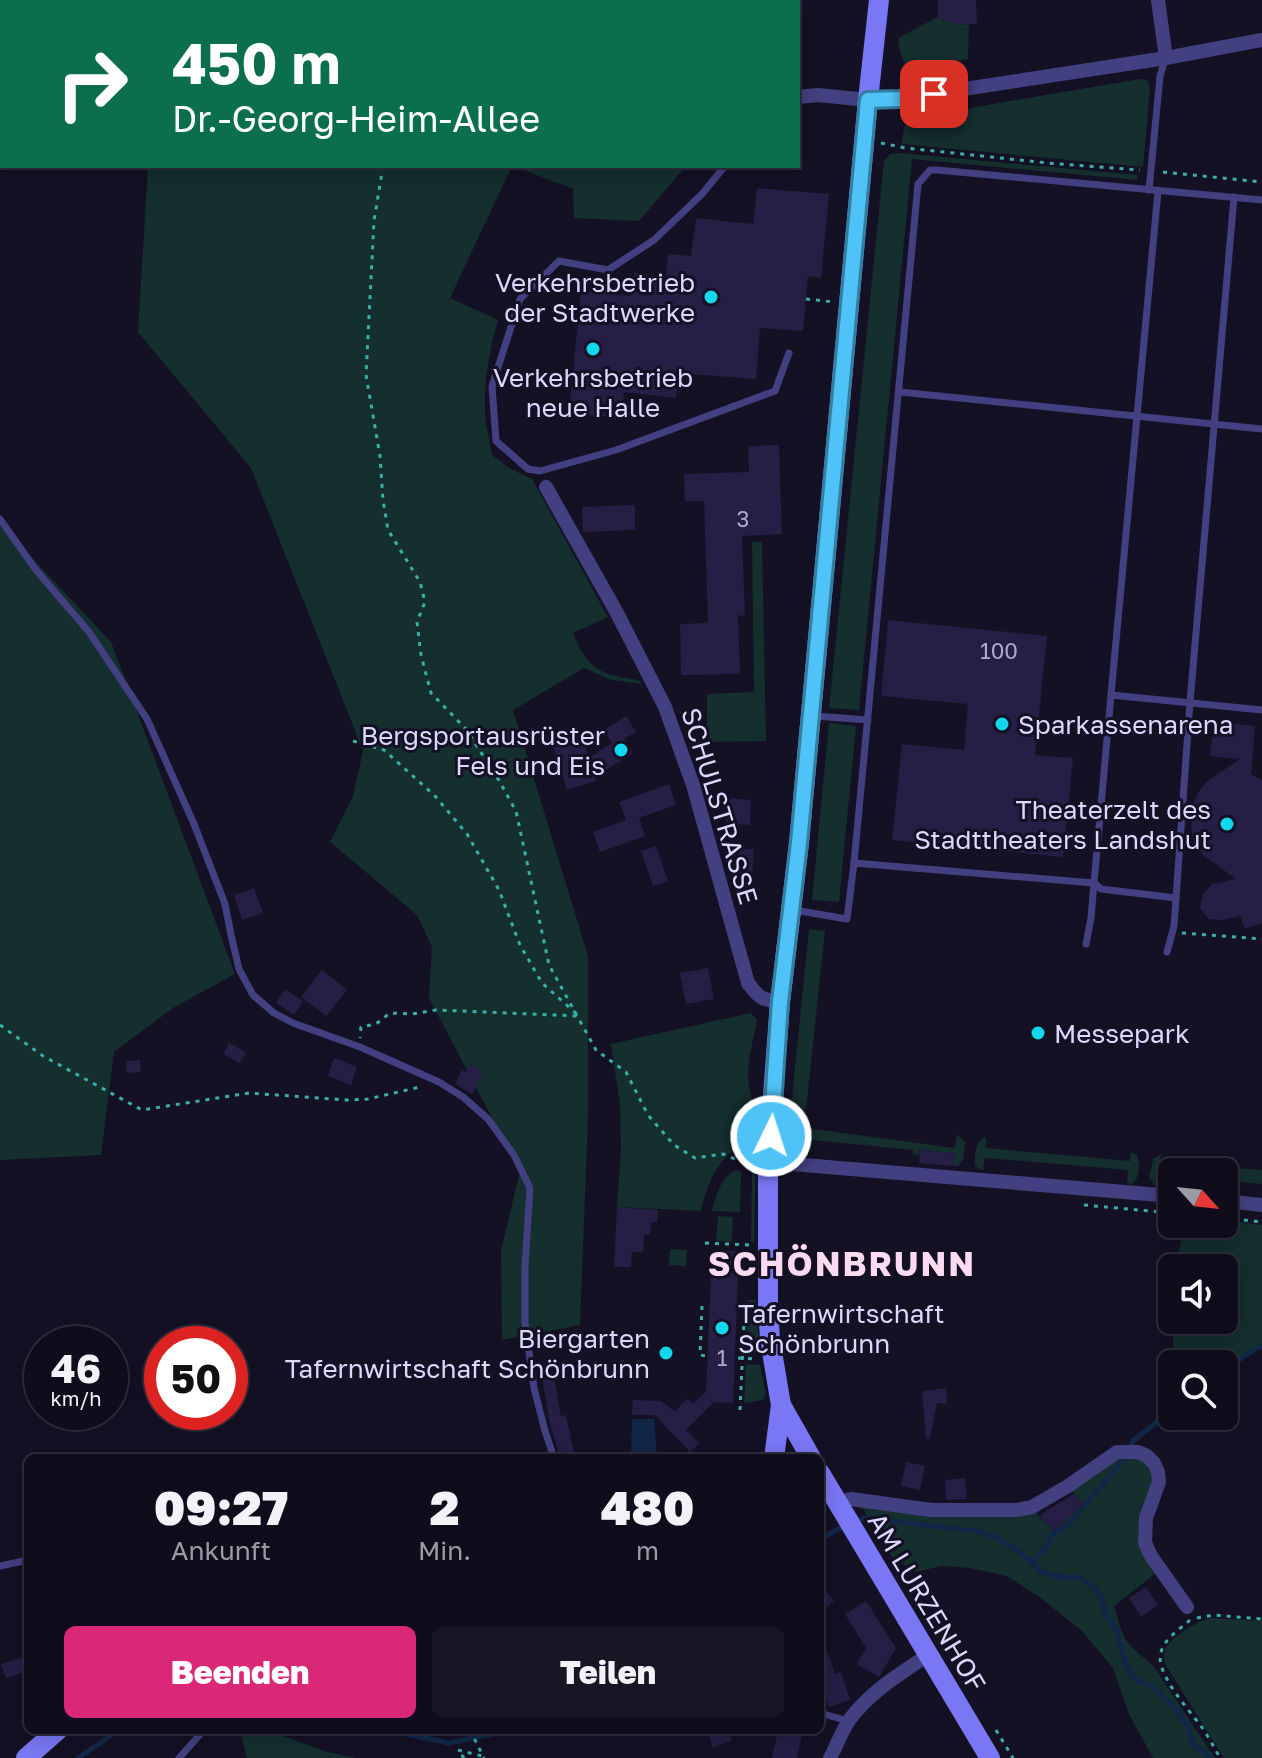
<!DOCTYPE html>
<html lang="de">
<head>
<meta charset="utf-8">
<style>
	body { margin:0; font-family:"Golos Text",sans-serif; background:#181625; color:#f1f3f6; height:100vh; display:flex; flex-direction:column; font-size:30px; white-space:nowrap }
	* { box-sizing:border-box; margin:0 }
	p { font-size:26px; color:#9b9ca3 }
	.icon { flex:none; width:44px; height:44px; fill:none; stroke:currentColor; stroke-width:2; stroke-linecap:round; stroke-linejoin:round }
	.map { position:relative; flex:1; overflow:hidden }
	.sheet { position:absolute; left:24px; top:1454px; width:800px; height:280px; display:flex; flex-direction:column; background:#0f0d1c; border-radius:12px; box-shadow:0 4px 20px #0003,0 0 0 2px #2f2d3b }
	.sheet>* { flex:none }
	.guide { position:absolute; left:0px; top:0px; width:800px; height:168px; box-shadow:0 4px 20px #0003,0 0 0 2px #2f2d3b; background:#0b6e4f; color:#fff; overflow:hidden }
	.needle { width:52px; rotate:117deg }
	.fabs { position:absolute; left:1158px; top:1158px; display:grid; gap:16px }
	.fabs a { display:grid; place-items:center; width:80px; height:80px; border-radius:12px; background:#0f0d1c; box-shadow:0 4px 20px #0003,0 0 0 2px #2f2d3b; font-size:40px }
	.speed { position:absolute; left:24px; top:1326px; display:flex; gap:16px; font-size:40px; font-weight:700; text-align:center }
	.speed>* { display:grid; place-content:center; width:104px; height:104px; border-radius:50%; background:#0f0d1c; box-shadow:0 4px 20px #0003,0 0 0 2px #2f2d3b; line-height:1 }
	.speed small { font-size:20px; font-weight:400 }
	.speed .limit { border:12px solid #d22; background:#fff; color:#111 }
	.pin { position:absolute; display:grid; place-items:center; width:68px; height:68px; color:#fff; margin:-34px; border-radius:16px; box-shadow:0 4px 12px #0006 }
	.me { position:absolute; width:88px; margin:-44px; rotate:4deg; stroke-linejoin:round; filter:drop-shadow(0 0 6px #0008) }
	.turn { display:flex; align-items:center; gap:28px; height:168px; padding:0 40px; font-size:36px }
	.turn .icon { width:104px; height:104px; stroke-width:2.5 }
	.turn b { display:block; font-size:56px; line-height:68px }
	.eta { display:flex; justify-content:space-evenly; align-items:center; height:136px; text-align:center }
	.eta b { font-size:48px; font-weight:800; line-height:56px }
	.primary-button { display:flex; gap:16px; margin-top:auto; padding:16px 40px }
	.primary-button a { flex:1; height:92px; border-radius:12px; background:#db2777; color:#fff; font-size:32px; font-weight:800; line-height:92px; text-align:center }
	.primary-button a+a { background:#181625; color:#f1f3f6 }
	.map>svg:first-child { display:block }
</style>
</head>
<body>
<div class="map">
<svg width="1262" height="1758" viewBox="0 0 1262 1758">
	<rect width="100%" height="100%" fill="#141125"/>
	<g fill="#142f2e">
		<path d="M157,0H543L546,2H157Z"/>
		<path d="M938,17L946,21L969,25L968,59L938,64V68C908,73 902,68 898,38Z"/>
		<path d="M1140,79L1147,80L1150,87L1143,167L902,144L904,127L911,118Z"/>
		<path d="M901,153L1137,175V180L912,159L859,710L829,708L884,161L890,154Z"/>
		<path d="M148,166H512L450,298L498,320C490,348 484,380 485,410C485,425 490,440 492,455L511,469L532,479L608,617L573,633C587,669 601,675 638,680L642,684L611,680L584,668L513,710L588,956V1116L580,1325L502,1340L501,1251L520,1171L429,998L432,947L417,915L330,842L353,796L363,751L251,468L138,332Z"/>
		<path d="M513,166H686L639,221L574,218L573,189Z"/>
		<path d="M0,524L111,642L235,974L173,1008L114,1052L101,1155L0,1160Z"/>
		<path d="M752,542H762L766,741L707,742V694L754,692Z"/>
		<path d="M829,723L856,726L839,902L812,900Z"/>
		<path d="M809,929L825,931L805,1119L813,1129L955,1148L957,1134L965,1142L963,1159L958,1166H953L954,1153L920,1150L919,1155L913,1154V1150L812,1140L810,1152L794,1150L790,1148L789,1127Z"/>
		<path d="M751,1013L757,1020C754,1038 748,1057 748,1075C748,1093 760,1113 753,1130C749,1142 736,1148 727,1156C712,1171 705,1192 701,1211L617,1207L621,1150L620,1104L611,1044Z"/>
		<path d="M986,1137V1148L1130,1161L1131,1152L1137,1155C1140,1165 1140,1179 1131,1184L1127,1183L1128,1170L985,1158L983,1171L975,1166C974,1156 975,1140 986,1137Z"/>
		<path d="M755,1150L756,1151L754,1242H751L752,1175L745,1158L749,1153Z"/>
		<path d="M1161,1154L1160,1162L1262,1170V1184L1224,1180V1172H1172V1176L1159,1175L1157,1188L1149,1178L1153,1159Z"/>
		<path d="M736,1170L741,1172V1177L740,1212L712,1211C716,1195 721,1177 736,1170Z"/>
		<path d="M718,1216L733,1217L732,1242L716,1241Z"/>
		<path d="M1224,1220L1262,1225V1347L1224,1367V1364H1172V1379L1168,1380L1173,1356V1320H1224V1268H1176L1184,1224H1224Z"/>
		<path d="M670,1249L687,1250L686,1266L669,1265Z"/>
		<path d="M748,1300H756L760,1354L746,1353Z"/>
		<path d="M746,1364L760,1365L766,1394L763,1400L744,1403Z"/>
		<path d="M1129,1451L1158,1472L1145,1530L1160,1570L1114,1606C1118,1618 1121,1633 1128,1643C1138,1656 1153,1661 1160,1676L1215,1758H1153L1129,1714L1113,1668L1082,1631L1042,1599L1007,1576L970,1568L941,1566L916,1572L891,1556L864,1510L851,1499L1035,1512L1054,1531L1083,1504L1068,1486Z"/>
		<path d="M1211,1618L1262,1621V1758H1224L1165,1664C1164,1659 1163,1655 1165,1650C1172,1636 1197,1621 1211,1618Z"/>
		<path d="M240,1730H267L327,1752L356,1758H247Z"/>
	</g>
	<path fill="#122748" d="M632,1419H654L657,1458H631Z"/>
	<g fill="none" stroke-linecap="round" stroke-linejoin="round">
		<g stroke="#122748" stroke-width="5">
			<path d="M1224,1370L1258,1347H1262"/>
			<path d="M853,1523L864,1518L976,1531L996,1537L1014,1548L1032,1562L1041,1572L1066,1578L1079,1577L1097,1590L1102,1600L1106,1615L1116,1629L1126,1664L1133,1678L1154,1688L1178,1711L1188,1728L1193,1745L1207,1755L1208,1758"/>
			<path d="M820,1539L844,1526"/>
			<path d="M1032,1562L1048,1545L1051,1535L1069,1524L1120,1464L1129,1451L1133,1441L1172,1410"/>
			<path d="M386,1730L449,1743L513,1730"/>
			<path d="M78,1758L119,1730"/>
		</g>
	</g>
	<g fill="#261e45">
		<path d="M938,0H976L977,24L962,25L946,21L938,17Z"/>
		<path d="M757,188L829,194L821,278L808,276L803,331L760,328L756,379L678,373L676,398L624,392L623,405L606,402L605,417L569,413L581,291L632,296L634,273L666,277L668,254L691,256L696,218L753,224Z"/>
		<path d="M779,445L782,534L742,536L745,615L738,616L740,674L681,675L680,624L708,623L704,501H685L684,474L749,472L748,446Z"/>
		<path d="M635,505V530L583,532L582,507Z"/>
		<path d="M888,620L1047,636L1035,755L1073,758L1063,857L892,840L902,744L964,750L968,704L881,696Z"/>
		<path d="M626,716L636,732L624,739L633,753L595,777L596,781L567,790L553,745L582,736L589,758L612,743L604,730Z"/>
		<path d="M1214,722L1255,726L1251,774L1262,780V923L1245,929L1240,916L1223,920L1209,919L1200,908L1203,894L1212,884L1236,879L1203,855L1195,843L1191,830L1193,805L1198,793L1206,782L1240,759L1210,756Z"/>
		<path d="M669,784L676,805L639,818L645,836L600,852L593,832L626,820L619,802Z"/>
		<path d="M728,798L751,800L750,825L726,824Z"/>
		<path d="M656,846L668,881L653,886L641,851Z"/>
		<path d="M739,849H754L751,897H738Z"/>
		<path d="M254,888L263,913L242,920L234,895Z"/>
		<path d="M708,968L714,999L686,1004L680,973Z"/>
		<path d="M322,970L347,990L326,1016L301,997Z"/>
		<path d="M285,989L303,1001L294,1015L276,1003Z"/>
		<path d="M229,1043L246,1052L240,1063L223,1054Z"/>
		<path d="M334,1058L357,1067L351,1085L328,1076Z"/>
		<path d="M140,1060L141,1072L127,1073L126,1061Z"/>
		<path d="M470,1064L484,1071L472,1094L455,1084L462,1070L466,1072Z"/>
		<path d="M920,1150L955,1153L953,1166L919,1163Z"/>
		<path d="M617,1207L658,1210L657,1222H651L650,1235H644L643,1252H632L631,1267H614Z"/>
		<path d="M712,1250L739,1251L733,1403L714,1402L686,1430L699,1443L690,1452L655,1415H632L633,1400L660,1401L675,1411L688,1398L693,1404L706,1392Z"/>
		<path d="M553,1373L561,1416L566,1415L575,1458H560L549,1419L542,1375Z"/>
		<path d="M946,1388L947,1404L937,1403L930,1439H926L922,1391Z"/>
		<path d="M906,1462L925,1466L920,1490L901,1486Z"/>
		<path d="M965,1478L967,1499L946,1500L945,1480Z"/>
		<path d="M1074,1494L1083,1504L1054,1531L1040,1516L1047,1510Z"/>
		<path d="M820,1583L834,1601L820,1612Z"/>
		<path d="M1146,1587L1158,1605L1141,1617L1129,1598Z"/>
		<path d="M866,1601L896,1648L879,1677L857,1664L866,1648L845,1614Z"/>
		<path d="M820,1637H822L835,1674L841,1672L850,1700L829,1707L820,1681Z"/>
		<path d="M28,1656V1671L6,1678L1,1664Z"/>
		<path d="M725,1730H728L732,1740L713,1748L709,1736Z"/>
		<path d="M778,1730H803L797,1758H772Z"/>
	</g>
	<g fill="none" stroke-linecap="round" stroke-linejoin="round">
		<g stroke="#39afa8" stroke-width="3" stroke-dasharray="4 6" stroke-linecap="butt">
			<path d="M454,0L455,2"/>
			<path d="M395,2L396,0"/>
			<path d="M881,143L906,148L1048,163L1140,170"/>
			<path d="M383,166L374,221L366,375L380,456L383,500L388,530L420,582L425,602L417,622L421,655L431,693L465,728L497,777L516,811L549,965L596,1050L626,1072L648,1115L674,1145L695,1158L723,1154L735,1159"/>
			<path d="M1163,172L1262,182"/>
			<path d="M806,299L834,302"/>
			<path d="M353,741L384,750L435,796L467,834L499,890L520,945L542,983L579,1016L436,1010L412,1014L390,1013L376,1024L361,1027L360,1038"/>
			<path d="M1182,933L1262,939"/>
			<path d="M0,1025L43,1056L142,1110L249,1093L347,1100L368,1099L420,1087"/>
			<path d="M1084,1205L1172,1213"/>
			<path d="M1224,1218L1262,1222"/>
			<path d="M705,1243L749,1245"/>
			<path d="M702,1306L700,1355L707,1356"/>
			<path d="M738,1358L758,1359"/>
			<path d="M740,1410L745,1300"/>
			<path d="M1197,1618L1213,1615L1262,1619"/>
			<path d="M1190,1620C1180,1629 1165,1638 1161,1652C1154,1672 1189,1710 1201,1726C1208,1736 1214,1747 1220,1758"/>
			<path d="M470,1730L484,1758"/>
			<path d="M996,1730L1013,1758"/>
			<path d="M464,1758L458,1750L482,1756"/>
		</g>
		<g stroke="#424080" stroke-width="7">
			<path d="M725,166L702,194L654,240L608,270L559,261L520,299L492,386L496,441L528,469L540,471L616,450L775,391L789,353"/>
			<path d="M1149,190L1160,76L1165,60"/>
			<path d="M900,392L1262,429"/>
			<path d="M0,519L36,570L89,632L147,719L194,824L225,904L231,935L239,969L253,995L274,1013L293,1023L360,1047L439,1082L463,1097L488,1119L514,1155L530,1188L525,1267V1323L534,1388L545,1431L554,1458"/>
			<path d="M1111,695L1158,191"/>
			<path d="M815,716L868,720"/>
			<path d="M854,863L918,184L930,170H937L1262,200"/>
			<path d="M1094,883L1101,889L1176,898L1190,702L1234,197"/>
			<path d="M794,910L847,919L854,863L1094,883L1111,695L1262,710"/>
			<path d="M1086,944L1091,918L1094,883"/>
			<path d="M1167,952L1174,926L1176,898"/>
			<path d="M0,1566L28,1560"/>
			<path d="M820,1713L848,1721"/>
			<path d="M179,1758L204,1730"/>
		</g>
		<g stroke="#424080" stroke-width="14">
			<path d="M674,0L676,2"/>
			<path d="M1158,0L1166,58"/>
			<path d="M798,97L818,95L868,100L899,99L1166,58L1262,40"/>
			<path d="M546,487L617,613L665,707L693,785L748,983C759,998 762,1000 780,1002"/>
			<path d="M768,1162L1172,1196"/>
			<path d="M1224,1201L1262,1205"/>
			<path d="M837,1502L851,1499L931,1510H1016L1032,1507L1068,1486L1117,1452H1138L1147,1456L1154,1463L1158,1472L1159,1482L1146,1518L1145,1543L1151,1556L1187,1607"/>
			<path d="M830,1758C837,1745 842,1730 850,1719C871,1691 900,1674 928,1655"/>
		</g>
		<g stroke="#7a77f4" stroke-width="20">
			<path d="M781,1405L811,1458"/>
			<path d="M774,1458L781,1405L770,1340L768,1306V1162L780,1002L799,843L868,100L879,0"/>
			<path d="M820,1473L990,1758"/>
			<path d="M26,1758L58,1730"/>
		</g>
	</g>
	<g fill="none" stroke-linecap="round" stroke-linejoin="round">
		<g stroke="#337fa1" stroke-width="20">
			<path id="route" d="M771,1136L780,1002L799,843L868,100L899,99L934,94"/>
		</g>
		<use href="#route" stroke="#4fc3f7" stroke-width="14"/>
	</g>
	<g fill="#13d7ed" stroke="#141125" stroke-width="3">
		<circle cx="711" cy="297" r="8"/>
		<circle cx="593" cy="349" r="8"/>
		<circle cx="1002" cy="724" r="8"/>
		<circle cx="621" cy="750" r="8"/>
		<circle cx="1227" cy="824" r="8"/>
		<circle cx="1038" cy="1033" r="8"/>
		<circle cx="722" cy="1328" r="8"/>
		<circle cx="666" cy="1353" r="8"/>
	</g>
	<g text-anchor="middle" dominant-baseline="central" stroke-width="6" stroke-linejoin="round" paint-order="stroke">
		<g font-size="22" fill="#aeaace">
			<text x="743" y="518">3</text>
			<text x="999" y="650">100</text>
			<text x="722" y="1357">1</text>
		</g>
		<g font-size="26" fill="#dcd8fc" stroke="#141125" text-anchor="end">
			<text x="695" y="282">Verkehrsbetrieb<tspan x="695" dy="30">der Stadtwerke</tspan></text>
			<text x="593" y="377" text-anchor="middle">Verkehrsbetrieb<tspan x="593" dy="30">neue Halle</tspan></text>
			<text x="1018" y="724" text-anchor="start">Sparkassenarena</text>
			<text x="605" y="735">Bergsportausrüster<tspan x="605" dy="30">Fels und Eis</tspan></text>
			<text x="1211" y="809">Theaterzelt des<tspan x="1211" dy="30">Stadttheaters Landshut</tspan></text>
			<text x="1054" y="1033" text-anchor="start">Messepark</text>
			<text x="738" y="1313" text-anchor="start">Tafernwirtschaft<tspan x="738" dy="30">Schönbrunn</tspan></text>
			<text x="650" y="1338">Biergarten<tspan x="650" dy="30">Tafernwirtschaft Schönbrunn</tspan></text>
		</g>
		<g font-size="26" fill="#dcd8fc" stroke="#141125">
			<text transform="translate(720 806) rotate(73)">SCHULSTRASSE</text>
			<text transform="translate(927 1602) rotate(59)">AM LURZENHOF</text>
		</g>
		<g font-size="34" font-weight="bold" letter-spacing="2" fill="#fcdaf0" stroke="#141125">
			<text x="842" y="1263">SCHÖNBRUNN</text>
		</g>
	</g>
</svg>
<div class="fabs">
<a><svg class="needle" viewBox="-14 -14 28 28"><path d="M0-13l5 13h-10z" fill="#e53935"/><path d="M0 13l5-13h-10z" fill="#9b9ca3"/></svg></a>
<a><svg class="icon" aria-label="sound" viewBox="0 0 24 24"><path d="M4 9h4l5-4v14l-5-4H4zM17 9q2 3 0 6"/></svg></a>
<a><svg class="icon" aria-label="search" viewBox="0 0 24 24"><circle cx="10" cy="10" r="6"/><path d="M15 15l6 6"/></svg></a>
</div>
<div class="speed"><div>46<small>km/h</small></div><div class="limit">50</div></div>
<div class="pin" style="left:934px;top:94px;background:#d93025"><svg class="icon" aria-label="arrive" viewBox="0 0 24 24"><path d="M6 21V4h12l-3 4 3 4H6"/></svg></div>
<svg class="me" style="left:771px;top:1136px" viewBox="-20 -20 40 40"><circle r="17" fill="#4fc3f7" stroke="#fff" stroke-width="3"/><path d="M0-11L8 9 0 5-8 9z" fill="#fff"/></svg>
<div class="guide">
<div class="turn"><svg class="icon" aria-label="right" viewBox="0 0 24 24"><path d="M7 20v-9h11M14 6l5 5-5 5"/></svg><div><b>450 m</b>Dr.-Georg-Heim-Allee</div></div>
</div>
<section class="sheet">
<div class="eta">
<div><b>09:27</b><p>Ankunft</p></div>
<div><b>2</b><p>Min.</p></div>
<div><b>480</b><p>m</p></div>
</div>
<div class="primary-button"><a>Beenden</a><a>Teilen</a></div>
</section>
</div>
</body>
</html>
